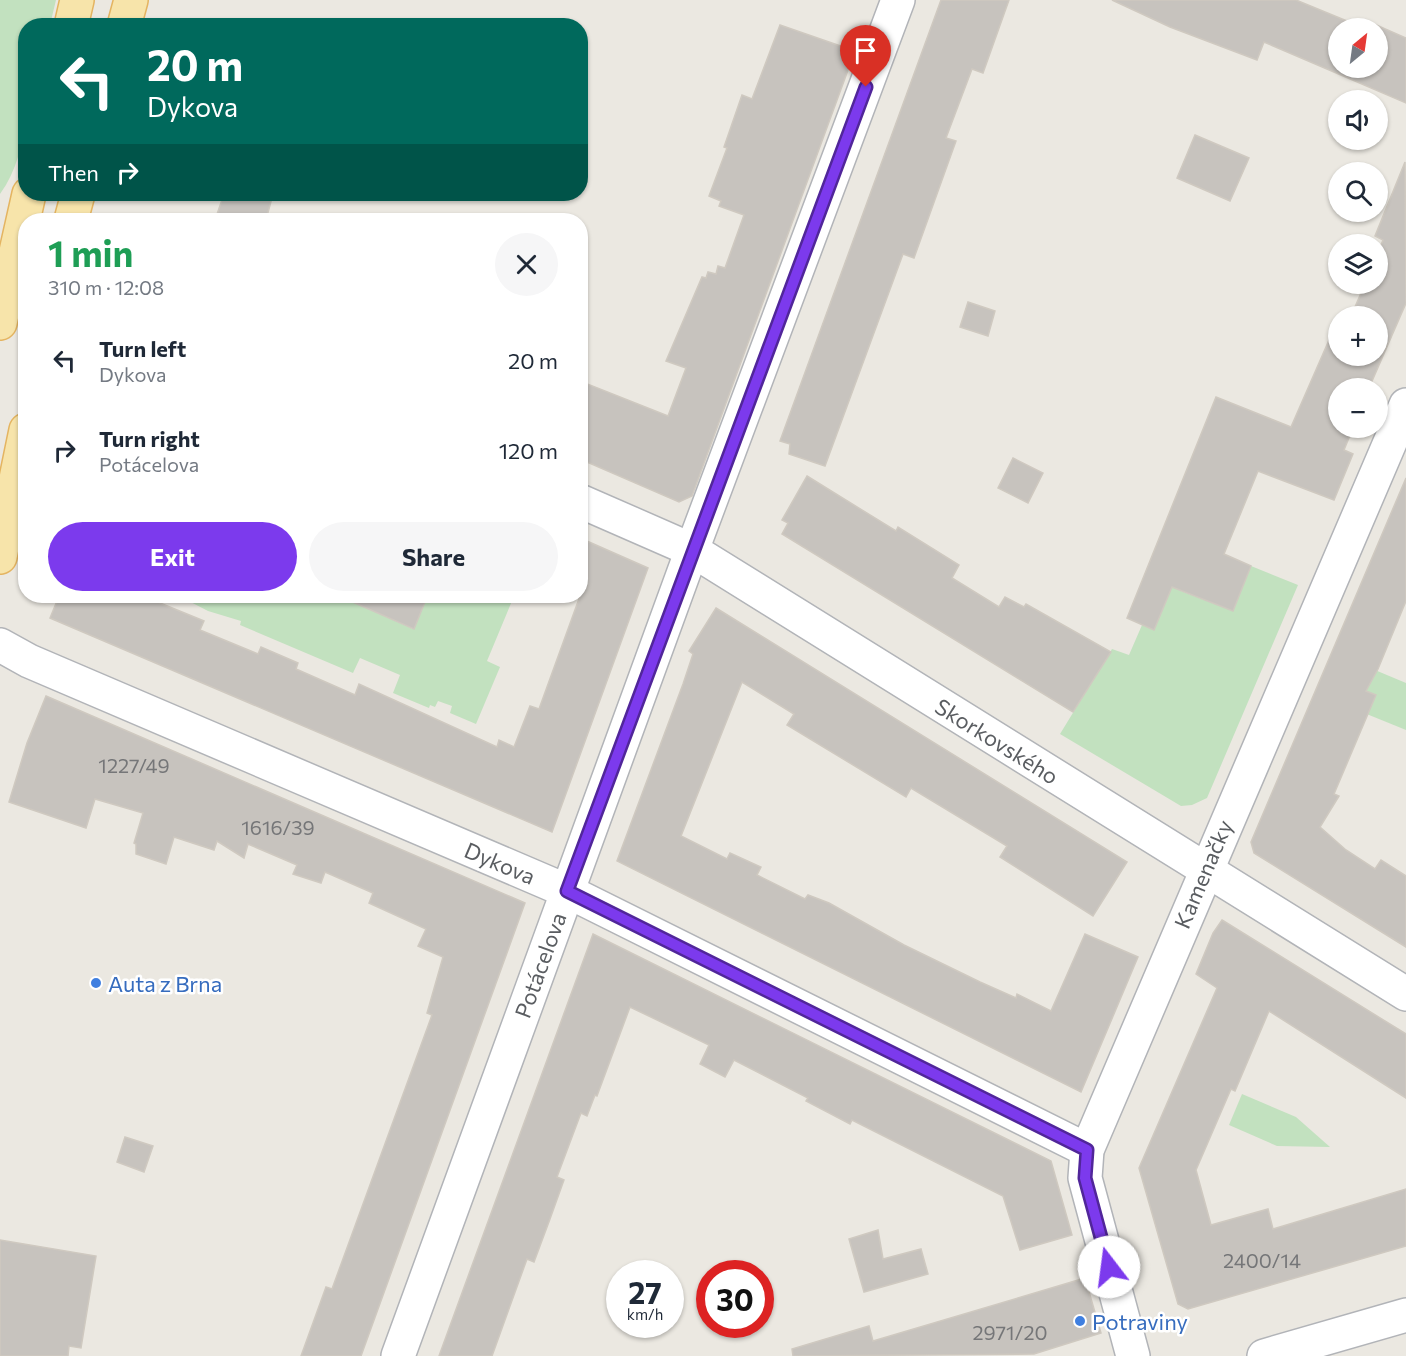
<!DOCTYPE html>
<html lang="en">
<head>
<meta charset="utf-8">
<style>
	body { margin:0; font-family:Commissioner,sans-serif; background:#f6f6f7; color:#1f2937; height:100vh; display:flex; flex-direction:column; font-size:22px; white-space:nowrap }
	* { box-sizing:border-box; margin:0 }
	p { font-size:20px; color:#747a83 }
	.icon { flex:none; width:33px; height:33px; fill:none; stroke:currentColor; stroke-width:2; stroke-linecap:round; stroke-linejoin:round }
	.map { position:relative; flex:1; overflow:hidden }
	.panel { position:absolute; left:18px; top:213px; width:570px; height:390px; display:flex; flex-direction:column; background:#fff; border-radius:24px; box-shadow:0 2px 4px #0004 }
	.panel>* { flex:none }
	.guide { position:absolute; left:18px; top:18px; width:570px; height:183px; border-radius:24px; box-shadow:0 2px 4px #0004; background:#00695c; color:#fff; overflow:hidden }
	.needle { width:39px; rotate:29deg }
	.fabs { position:absolute; left:1328px; top:18px; display:grid; gap:12px }
	.fabs a { display:grid; place-items:center; width:60px; height:60px; border-radius:50%; background:#fff; box-shadow:0 2px 4px #0004; font-size:30px }
	.speed { position:absolute; left:606px; top:1260px; display:flex; gap:12px; font-size:30px; font-weight:700; text-align:center }
	.speed>* { display:grid; place-content:center; width:78px; height:78px; border-radius:50%; background:#fff; box-shadow:0 2px 4px #0004; line-height:1 }
	.speed small { font-size:15px; font-weight:400 }
	.speed .limit { border:9px solid #d22; background:#fff; color:#111 }
	.pin { position:absolute; display:grid; place-items:center; width:51px; height:51px; color:#fff; margin:-62px -26px; border-radius:50% 50% 50% 0; rotate:-45deg; box-shadow:0 0 6px #0007 }
	.pin .icon { rotate:45deg }
	.me { position:absolute; width:66px; margin:-33px; rotate:345deg; stroke-linejoin:round; filter:drop-shadow(0 0 4px #0008) }
	.turn { display:flex; align-items:center; gap:21px; height:126px; padding:0 30px; font-size:27px }
	.turn .icon { width:78px; height:78px; stroke-width:2.5 }
	.turn b { display:block; font-size:42px; line-height:51px }
	.then { display:flex; align-items:center; height:57px; padding:0 30px; background:#0003; gap:12px; font-size:22px }
	.round { display:grid; place-items:center; flex:none; width:63px; height:63px; border-radius:32px; background:#f6f6f7 }
	.summary { display:flex; align-items:center; justify-content:space-between; height:102px; padding:0 30px }
	h1 { font-size:36px; font-weight:700; line-height:45px; color:#1e9e55 }
	.button { display:flex; gap:12px; margin-top:auto; padding:12px 30px }
	.button a { flex:1; height:69px; border-radius:36px; background:#7c3aed; color:#fff; font-size:24px; font-weight:700; line-height:69px; text-align:center }
	.button a+a { background:#f6f6f7; color:#1f2937 }
	ul { padding:0; list-style:none }
	li { display:flex; align-items:center; gap:18px; height:90px; padding:0 30px }
	li div { flex:1 }
	li b { display:block; font-size:22px }
	li em { font-style:normal }
	.map>svg:first-child { display:block }
</style>
</head>
<body>
<div class="map">
<svg width="1406" height="1356" viewBox="0 0 1406 1356">
	<rect width="100%" height="100%" fill="#ebe8e1"/>
	<g fill="#c2e1bf">
		<path d="M0,0H56L50,25L26,26C26,80 34,148 0,194Z"/>
		<path d="M1251,566L1298,585L1207,798L1192,805L1181,806L1060,734L1112,649L1129,655L1142,625L1154,630L1174,581L1181,591L1233,611Z"/>
		<path d="M179,596H379L373,611L413,629L427,596H514L487,661L500,667L476,724L450,713L452,706L438,701L435,707L430,705L429,708L393,693L400,675L360,658L353,673L240,625L241,621L208,611Z"/>
		<path d="M1332,652L1406,683V730L1315,693Z"/>
		<path d="M1242,1094L1296,1117L1330,1147L1277,1146L1229,1125Z"/>
	</g>
	<g fill="#c7c3be" stroke="#cfc9c0" stroke-width="1.5">
		<path d="M941,0H1009L983,73L972,69L946,138L956,141L914,258L903,254L825,466L789,454L790,444L780,441Z"/>
		<path d="M1112,0H1296L1364,28H1338V68H1377V28H1372L1374,24L1406,38V103L1264,42L1257,60L1170,27Z"/>
		<path d="M780,25L855,51L692,496L679,502L580,459V381L668,416L686,368L666,361L702,277L706,278L708,272L716,274L718,266L725,268L744,215L719,206L721,201L709,196L727,148L724,147L742,95L752,99Z"/>
		<path d="M1195,135L1249,158L1230,201L1177,178Z"/>
		<path d="M1405,162L1406,303L1369,388H1338V428H1353L1344,450L1353,454L1334,500L1258,471L1224,554L1251,566L1233,611L1172,587L1154,630L1127,618L1216,397L1291,427L1336,324L1338,325V356H1377V316H1351L1365,284H1377V255L1383,240L1375,236Z"/>
		<path d="M224,194H273L266,220H215Z"/>
		<path d="M968,302L995,311L988,336L960,327Z"/>
		<path d="M1013,458L1043,473L1028,503L998,488Z"/>
		<path d="M807,476L896,531L898,527L959,565L952,578L999,607L1005,597L1024,607L1026,604L1111,652L1073,712L782,534L788,523L782,520Z"/>
		<path d="M1406,478V601L1378,669L1366,691L1376,695L1334,794L1339,796L1320,827L1346,850L1375,869L1381,860L1406,876V947L1254,853L1251,842Z"/>
		<path d="M580,538L648,568L552,832L50,618L59,596H143L204,621L200,630L258,654L261,647L298,663L296,669L355,695L359,684L497,747L499,740L514,747L530,706L539,709L580,596Z"/>
		<path d="M339,596H409L425,602L414,629Z"/>
		<path d="M716,608L1127,862L1093,916L1000,857L1007,846L911,788L906,797L787,725L794,714L742,682L681,836L727,859L730,853L761,867L757,875L805,899L808,895L829,903L904,945L980,982L1016,998L1017,994L1051,1011L1085,934L1138,957L1081,1092L617,861L683,684L693,654L689,651Z"/>
		<path d="M46,696L525,903L361,1356H301L326,1287L332,1289L432,1015L427,1013L443,957L418,946L426,929L369,903L373,893L325,872L321,883L293,874L297,865L248,844L244,858L217,841L214,850L174,837L166,864L136,854V844L134,843L143,813L95,799L86,828L9,802L27,743Z"/>
		<path d="M1222,920L1406,1034V1098L1269,1011L1235,1091L1231,1089L1196,1170L1211,1225L1268,1209L1273,1229L1406,1189V1246L1188,1309L1178,1304L1139,1168L1217,988L1196,974L1213,933Z"/>
		<path d="M593,934L1051,1161L1072,1235L1020,1250L1003,1196L852,1120L850,1124L806,1101L808,1098L734,1060L725,1077L700,1064L709,1045L630,1007L597,1096L595,1095L587,1116L581,1113L557,1177L564,1180L550,1219L534,1262L527,1259L492,1356H439Z"/>
		<path d="M125,1137L153,1146L144,1172L117,1162Z"/>
		<path d="M878,1230L883,1259L921,1249L928,1274L864,1292L849,1239Z"/>
		<path d="M0,1240L96,1256L81,1348L69,1346L68,1356H0Z"/>
		<path d="M1085,1278L1101,1333L1034,1354L793,1356L792,1349L869,1326L873,1341Z"/>
	</g>
	<g fill="none" stroke-linecap="round" stroke-linejoin="round">
		<g stroke="#b2b4b8" stroke-width="36">
			<g id="minor">
				<path d="M580,501L692,550L1406,994"/>
				<path d="M0,645L29,661L567,891L1087,1150"/>
				<path d="M398,1356L692,550L898,0"/>
				<path d="M1133,1356L1085,1178L1087,1150L1406,405"/>
				<path d="M1264,1356L1406,1315"/>
			</g>
		</g>
		<g stroke="#e4b461" stroke-width="36">
			<g id="primary">
				<path d="M71,26L77,0"/>
				<path d="M124,26L131,0"/>
				<path d="M71,220L78,194"/>
				<path d="M0,323L29,194"/>
				<path d="M0,557L26,430"/>
			</g>
		</g>
		<use href="#minor" stroke="#fff" stroke-width="33"/>
		<use href="#primary" stroke="#f7e4aa" stroke-width="33"/>
	</g>
	<g fill="none" stroke-linecap="round" stroke-linejoin="round">
		<g stroke="#51269a" stroke-width="15">
			<path id="route" d="M866,87L567,891L1087,1150L1085,1178L1109,1267"/>
		</g>
		<use href="#route" stroke="#7c3aed" stroke-width="10"/>
	</g>
	<g fill="#3f7fe0" stroke="#fff" stroke-width="2">
		<circle cx="96" cy="983" r="6"/>
		<circle cx="1080" cy="1321" r="6"/>
	</g>
	<g text-anchor="middle" dominant-baseline="central" stroke-width="5" stroke-linejoin="round" paint-order="stroke">
		<g font-size="20" fill="#757678">
			<text x="134" y="765">1227/49</text>
			<text x="278" y="827">1616/39</text>
			<text x="1262" y="1260">2400/14</text>
			<text x="1010" y="1332">2971/20</text>
		</g>
		<g font-size="22" fill="#5a5d61" stroke="#fff">
			<text transform="translate(997 741) rotate(32)">Skorkovského</text>
			<text transform="translate(500 863) rotate(23)">Dykova</text>
			<text transform="translate(1203 874) rotate(-67)">Kamenačky</text>
			<text transform="translate(540 965) rotate(-70)">Potácelova</text>
		</g>
		<g font-size="22" fill="#366cbe" stroke="#fff" text-anchor="start">
			<text x="108" y="983">Auta z Brna</text>
			<text x="1092" y="1321">Potraviny</text>
		</g>
	</g>
</svg>
<div class="fabs">
<a><svg class="needle" viewBox="-14 -14 28 28"><path d="M0-13l5 13h-10z" fill="#e53935"/><path d="M0 13l5-13h-10z" fill="#747a83"/></svg></a>
<a><svg class="icon" aria-label="sound" viewBox="0 0 24 24"><path d="M4 9h4l5-4v14l-5-4H4zM17 9q2 3 0 6"/></svg></a>
<a><svg class="icon" aria-label="search" viewBox="0 0 24 24"><circle cx="10" cy="10" r="6"/><path d="M15 15l6 6"/></svg></a>
<a><svg class="icon" aria-label="layers" viewBox="0 0 24 24"><path d="M12 4l9 5-9 5-9-5zM3 14l9 5 9-5"/></svg></a>
<a>+</a>
<a>−</a>
</div>
<div class="speed"><div>27<small>km/h</small></div><div class="limit">30</div></div>
<div class="pin" style="left:866px;top:87px;background:#d93025"><svg class="icon" aria-label="arrive" viewBox="0 0 24 24"><path d="M6 21V4h12l-3 4 3 4H6"/></svg></div>
<svg class="me" style="left:1109px;top:1267px" viewBox="-20 -20 40 40"><circle r="19" fill="#fff"/><path d="M0-13L10 11 0 6-10 11z" fill="#7c3aed"/></svg>
<div class="guide">
<div class="turn"><svg class="icon" aria-label="left" viewBox="0 0 24 24"><path d="M17 20v-9H6M10 6l-5 5 5 5"/></svg><div><b>20 m</b>Dykova</div></div>
<div class="then">Then<svg class="icon" aria-label="right" viewBox="0 0 24 24"><path d="M7 20v-9h11M14 6l5 5-5 5"/></svg></div>
</div>
<section class="panel">
<div class="summary"><div><h1>1 min</h1><p>310 m · 12:08</p></div><a class="round"><svg class="icon" aria-label="close" viewBox="0 0 24 24"><path d="M6 6l12 12M18 6L6 18"/></svg></a></div>
<ul>
<li><svg class="icon" aria-label="left" viewBox="0 0 24 24"><path d="M17 20v-9H6M10 6l-5 5 5 5"/></svg><div><b>Turn left</b><p>Dykova</p></div><em>20 m</em></li>
<li><svg class="icon" aria-label="right" viewBox="0 0 24 24"><path d="M7 20v-9h11M14 6l5 5-5 5"/></svg><div><b>Turn right</b><p>Potácelova</p></div><em>120 m</em></li>
</ul>
<div class="button"><a>Exit</a><a>Share</a></div>
</section>
</div>
</body>
</html>
